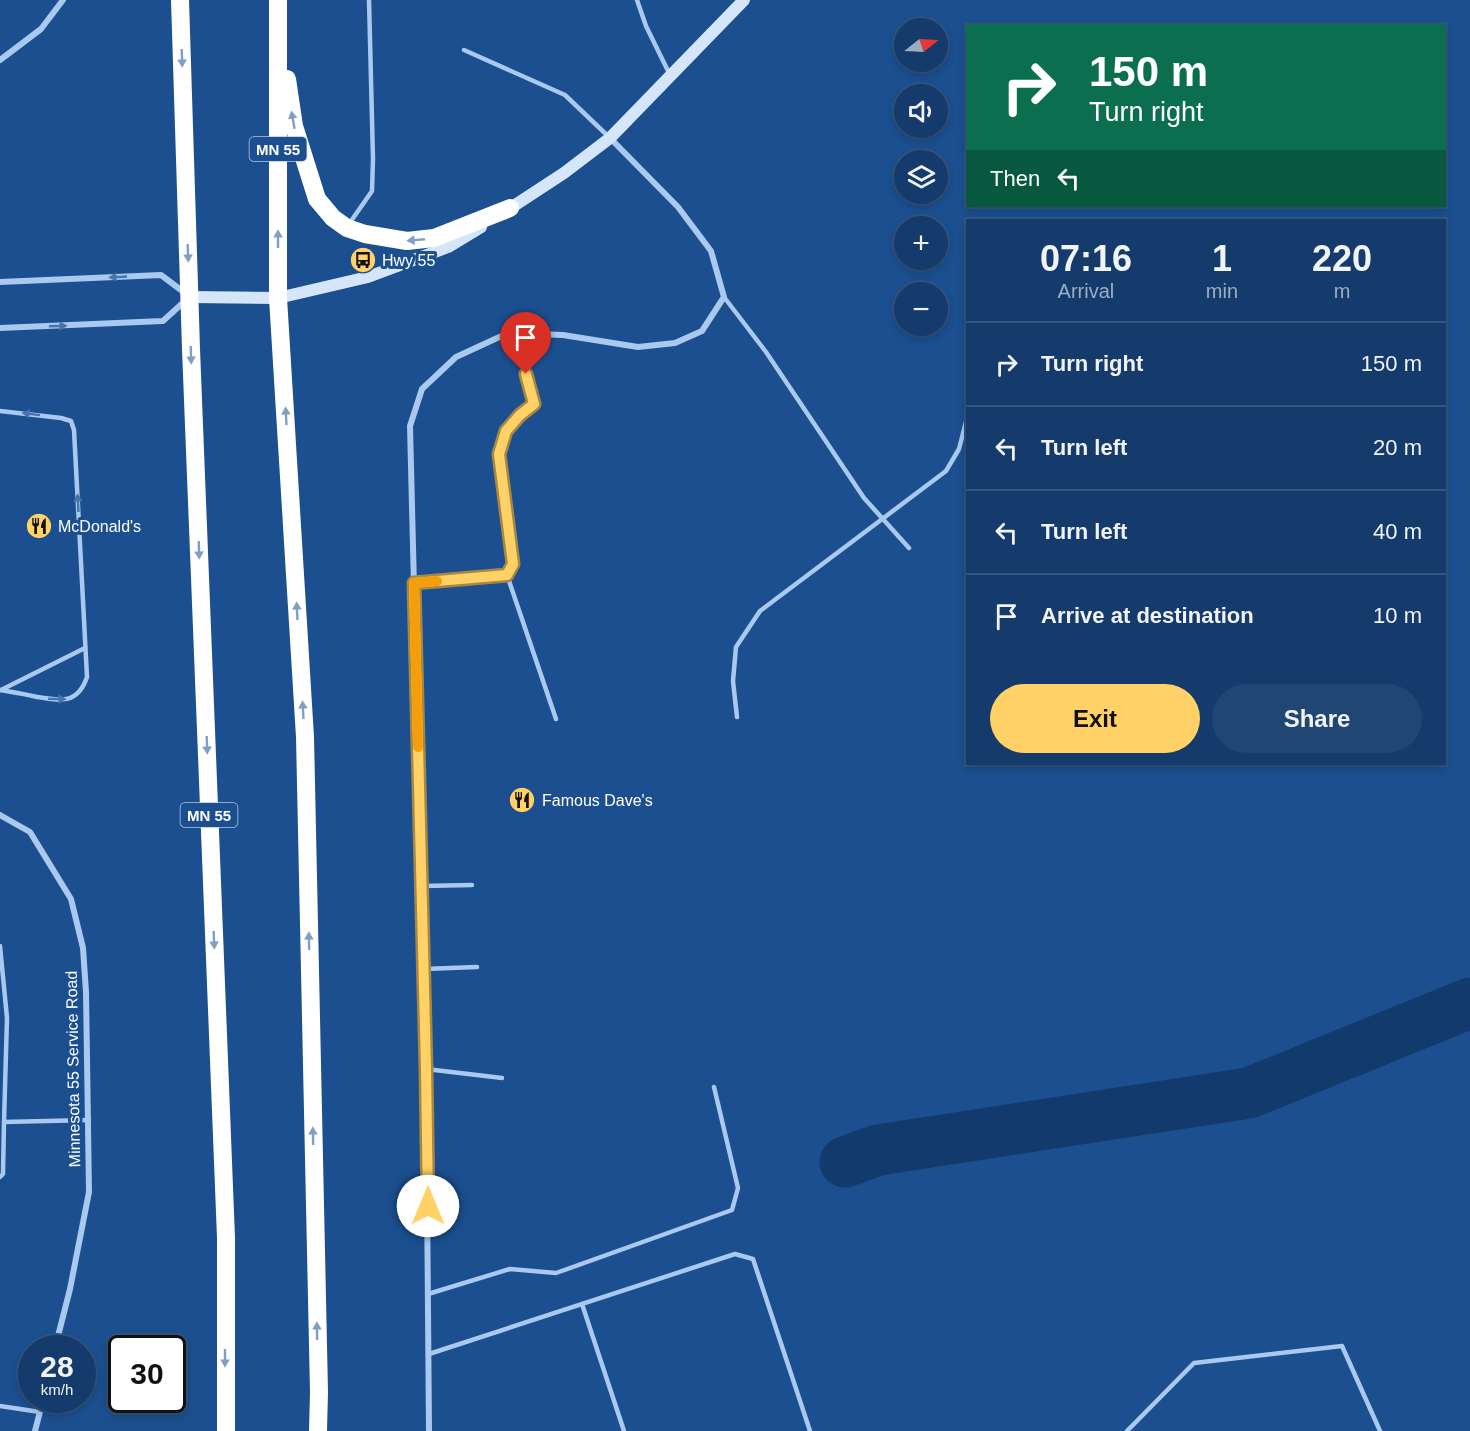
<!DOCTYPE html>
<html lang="en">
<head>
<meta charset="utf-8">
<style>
	body { margin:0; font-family:Helvetica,sans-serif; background:#214673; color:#f1f3f6; height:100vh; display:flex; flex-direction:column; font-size:22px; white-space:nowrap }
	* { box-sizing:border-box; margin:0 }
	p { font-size:20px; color:#9dadc1 }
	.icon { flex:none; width:33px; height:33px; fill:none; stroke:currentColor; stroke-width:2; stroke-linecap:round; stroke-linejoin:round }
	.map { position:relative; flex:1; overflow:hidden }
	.details { position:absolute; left:966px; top:219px; width:480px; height:546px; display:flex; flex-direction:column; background:#143b6b; border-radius:0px; box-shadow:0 3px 9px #0003,0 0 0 2px #33557e }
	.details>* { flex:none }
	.banner { position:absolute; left:966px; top:24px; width:480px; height:183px; border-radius:0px; box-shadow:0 3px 9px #0003,0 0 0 2px #33557e; background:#0b6e4f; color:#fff; overflow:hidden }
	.needle { width:39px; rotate:72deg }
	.tools { position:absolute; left:894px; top:18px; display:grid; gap:12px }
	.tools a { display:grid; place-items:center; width:54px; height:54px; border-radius:50%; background:#143b6b; box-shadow:0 3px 9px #0003,0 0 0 2px #33557e; font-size:30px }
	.speed { position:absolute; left:18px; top:1335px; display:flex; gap:12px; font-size:30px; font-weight:700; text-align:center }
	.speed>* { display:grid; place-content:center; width:78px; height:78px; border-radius:50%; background:#143b6b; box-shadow:0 3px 9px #0003,0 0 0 2px #33557e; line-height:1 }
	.speed small { font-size:15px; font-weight:400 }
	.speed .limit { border:3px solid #111; border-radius:9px; background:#fff; color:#111 }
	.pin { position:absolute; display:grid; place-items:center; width:51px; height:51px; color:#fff; margin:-62px -26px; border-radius:50% 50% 50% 0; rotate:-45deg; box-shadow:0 0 6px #0007 }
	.pin .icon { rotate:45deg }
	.me { position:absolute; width:66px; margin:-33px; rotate:0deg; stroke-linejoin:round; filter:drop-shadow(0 0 4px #0008) }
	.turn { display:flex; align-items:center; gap:21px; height:126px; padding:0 24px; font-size:27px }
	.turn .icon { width:78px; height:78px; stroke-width:2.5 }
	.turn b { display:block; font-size:42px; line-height:51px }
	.then { display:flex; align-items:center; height:57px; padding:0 24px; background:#0003; gap:12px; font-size:22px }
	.eta { display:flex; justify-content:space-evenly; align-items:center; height:102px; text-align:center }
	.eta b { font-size:36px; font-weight:800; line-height:42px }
	.action { display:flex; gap:12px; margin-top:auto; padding:12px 24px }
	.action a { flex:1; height:69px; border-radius:36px; background:#ffd166; color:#111; font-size:24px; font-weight:800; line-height:69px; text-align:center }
	.action a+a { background:#214673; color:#f1f3f6 }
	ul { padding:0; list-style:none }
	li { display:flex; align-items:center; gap:18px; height:84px; padding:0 24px; border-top:2px solid #33557e }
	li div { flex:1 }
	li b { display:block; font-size:22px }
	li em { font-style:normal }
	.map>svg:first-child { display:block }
</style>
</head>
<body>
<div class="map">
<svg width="1470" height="1431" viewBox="0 0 1470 1431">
	<rect width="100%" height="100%" fill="#1b4f8f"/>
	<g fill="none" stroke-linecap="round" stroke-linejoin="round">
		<path stroke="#123a6d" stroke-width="51" d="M845,1162L878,1150L1249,1093L1470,1003"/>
		<g stroke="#a9c9ee" stroke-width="4.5">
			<path d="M637,0L646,26L669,73"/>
			<path d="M464,50L565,95L610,138"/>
			<path d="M349,224L372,191L373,159L369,0"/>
			<path d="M724,297L766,352L864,498L909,548"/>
			<path d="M521,333L526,374L534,404L520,415L506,431L499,454L513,564L507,575L556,719"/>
			<path d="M0,411L61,418L71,421L74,430L87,677C78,704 61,701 37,697C25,694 12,692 0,690"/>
			<path d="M414,583L507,575"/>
			<path d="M1,690L85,648"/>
			<path d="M737,717L733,681L736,647L760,611L946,471L959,449L968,414"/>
			<path d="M422,886L472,885"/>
			<path d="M0,946L7,1018L4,1122"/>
			<path d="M424,969L477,967"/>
			<path d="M426,1069L502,1078"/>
			<path d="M0,1177L3,1174L4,1122L89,1120"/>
			<path d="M428,1294L510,1269L556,1273L732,1210L738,1188L714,1087"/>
			<path d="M582,1304L624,1431"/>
			<path d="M429,1354L735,1254L753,1259L810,1431"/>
			<path d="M0,1406L40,1412"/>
			<path d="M1127,1431L1194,1363L1342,1346L1380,1431"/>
		</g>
		<g stroke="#a9c9ee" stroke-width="6">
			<path d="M0,60L41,29L63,0"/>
			<path d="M0,282L161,275L185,293"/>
			<path d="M0,328L163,321L186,300"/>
			<path d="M0,815L30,832L71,899L83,948L86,992L89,1192L70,1289L55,1348"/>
			<path d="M35,1431L43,1400"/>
			<path d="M429,1431L426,1069L410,426L422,389L456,357L508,333L563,335L638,347L675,343L702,331L724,297L711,251L678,207L610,138"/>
		</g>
		<g stroke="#d6e6fa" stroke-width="12">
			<path d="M506,211L564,173L610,138L744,0"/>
			<path d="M190,297L278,298L368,277L448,247L481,227"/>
		</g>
		<g stroke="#fff" stroke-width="18">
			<path d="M180,0L191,349L226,1238V1431"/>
			<path d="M278,0V298L305,737L319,1392L318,1431"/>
			<path d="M287,79L294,126L317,199L333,218L347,228L365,234L407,241L434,238L510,208"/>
		</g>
	</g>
	<defs><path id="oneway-solid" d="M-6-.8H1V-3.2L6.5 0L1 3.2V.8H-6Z" transform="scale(1.5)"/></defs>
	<g fill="#829ec1">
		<use href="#oneway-solid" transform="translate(182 58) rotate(88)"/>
		<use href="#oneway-solid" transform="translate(293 120) rotate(-100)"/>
		<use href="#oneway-solid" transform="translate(278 239) rotate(-90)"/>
		<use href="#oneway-solid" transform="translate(416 240) rotate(175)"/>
		<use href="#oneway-solid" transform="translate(188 253) rotate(88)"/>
		<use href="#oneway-solid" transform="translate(191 355) rotate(88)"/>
		<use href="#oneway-solid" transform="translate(286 416) rotate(-93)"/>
		<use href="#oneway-solid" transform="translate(199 550) rotate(88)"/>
		<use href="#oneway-solid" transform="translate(297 611) rotate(-93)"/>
		<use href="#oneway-solid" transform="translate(303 710) rotate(-93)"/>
		<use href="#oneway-solid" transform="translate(207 745) rotate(88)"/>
		<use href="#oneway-solid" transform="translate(214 940) rotate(88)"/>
		<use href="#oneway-solid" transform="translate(309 941) rotate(-91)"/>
		<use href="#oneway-solid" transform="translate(313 1136) rotate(-91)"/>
		<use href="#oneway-solid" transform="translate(317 1331) rotate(-91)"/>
		<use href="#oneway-solid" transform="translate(225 1358) rotate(90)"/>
	</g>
	<g fill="#4674ac">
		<use href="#oneway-solid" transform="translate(118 277) rotate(177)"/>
		<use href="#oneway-solid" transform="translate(58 326) rotate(-2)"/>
		<use href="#oneway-solid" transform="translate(31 414) rotate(-173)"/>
		<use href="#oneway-solid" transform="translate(78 503) rotate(-93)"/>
		<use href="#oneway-solid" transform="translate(57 699) rotate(1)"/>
	</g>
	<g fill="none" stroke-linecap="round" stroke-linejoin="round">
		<g stroke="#a68842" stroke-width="15">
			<path id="route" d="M428,1206L426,1069L414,583L507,575L513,564L499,454L506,431L520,415L534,404L526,374"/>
		</g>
		<use href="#route" stroke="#ffd166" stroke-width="10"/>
		<path stroke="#f59e0b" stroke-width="10" d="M418,747L414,583L437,581"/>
	</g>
	<defs>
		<g id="bus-disc" transform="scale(1.35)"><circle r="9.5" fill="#ffd166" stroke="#1b4f8f"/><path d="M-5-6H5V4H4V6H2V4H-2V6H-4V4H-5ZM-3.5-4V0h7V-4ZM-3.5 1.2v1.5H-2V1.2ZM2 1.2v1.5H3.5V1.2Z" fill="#111"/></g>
		<g id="restaurant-disc" transform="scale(1.35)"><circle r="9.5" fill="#ffd166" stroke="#1b4f8f"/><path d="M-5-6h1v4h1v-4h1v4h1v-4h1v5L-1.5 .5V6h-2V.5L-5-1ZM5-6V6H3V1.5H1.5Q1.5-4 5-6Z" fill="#111"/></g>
	</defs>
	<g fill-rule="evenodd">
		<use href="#bus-disc" x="363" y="260"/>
		<use href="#restaurant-disc" x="39" y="526"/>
		<use href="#restaurant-disc" x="522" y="800"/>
	</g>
	<g text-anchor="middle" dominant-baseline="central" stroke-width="6" stroke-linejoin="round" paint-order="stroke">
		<g fill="#1b4f8f" stroke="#bbcadd" stroke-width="1.5">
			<rect x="249.5" y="137" width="57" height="24" rx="4.5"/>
			<rect x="180.5" y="803" width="57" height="24" rx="4.5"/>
		</g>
		<g font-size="15" font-weight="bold" fill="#fff">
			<text x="278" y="149">MN 55</text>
			<text x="209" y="815">MN 55</text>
		</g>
		<g font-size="16" fill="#fff" stroke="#1b4f8f" text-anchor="start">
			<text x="382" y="260">Hwy 55</text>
			<text x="58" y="526">McDonald's</text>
			<text x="542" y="800">Famous Dave's</text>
		</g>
		<g font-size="16" fill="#fff" stroke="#1b4f8f">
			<text transform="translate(73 1069) rotate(-91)">Minnesota 55 Service Road</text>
		</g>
	</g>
</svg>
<div class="tools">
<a><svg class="needle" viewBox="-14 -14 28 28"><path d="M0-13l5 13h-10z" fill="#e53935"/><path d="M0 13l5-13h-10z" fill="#9dadc1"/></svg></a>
<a><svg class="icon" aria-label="sound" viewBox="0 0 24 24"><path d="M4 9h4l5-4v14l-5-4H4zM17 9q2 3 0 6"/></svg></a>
<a><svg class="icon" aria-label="layers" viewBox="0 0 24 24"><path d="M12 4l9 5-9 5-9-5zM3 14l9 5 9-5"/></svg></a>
<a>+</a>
<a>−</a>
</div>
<div class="speed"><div>28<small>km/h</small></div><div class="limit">30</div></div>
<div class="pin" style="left:526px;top:374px;background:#d93025"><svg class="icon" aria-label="arrive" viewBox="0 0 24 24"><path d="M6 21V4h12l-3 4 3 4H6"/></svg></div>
<svg class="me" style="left:428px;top:1206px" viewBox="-20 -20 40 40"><circle r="19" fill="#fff"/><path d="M0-13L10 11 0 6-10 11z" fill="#ffd166"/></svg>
<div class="banner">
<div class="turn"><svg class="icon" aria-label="right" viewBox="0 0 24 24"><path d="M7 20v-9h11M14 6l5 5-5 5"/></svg><div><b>150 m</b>Turn right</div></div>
<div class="then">Then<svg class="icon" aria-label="left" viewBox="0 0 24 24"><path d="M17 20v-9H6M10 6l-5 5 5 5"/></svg></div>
</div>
<section class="details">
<div class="eta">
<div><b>07:16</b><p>Arrival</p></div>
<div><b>1</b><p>min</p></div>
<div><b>220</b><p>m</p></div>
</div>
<ul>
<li><svg class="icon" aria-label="right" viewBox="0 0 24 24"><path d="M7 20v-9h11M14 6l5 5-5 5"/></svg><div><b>Turn right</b></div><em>150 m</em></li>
<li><svg class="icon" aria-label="left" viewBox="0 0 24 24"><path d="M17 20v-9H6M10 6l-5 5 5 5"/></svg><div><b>Turn left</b></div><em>20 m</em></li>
<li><svg class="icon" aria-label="left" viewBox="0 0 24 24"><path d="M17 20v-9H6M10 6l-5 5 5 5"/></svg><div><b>Turn left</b></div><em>40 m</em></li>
<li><svg class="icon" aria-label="arrive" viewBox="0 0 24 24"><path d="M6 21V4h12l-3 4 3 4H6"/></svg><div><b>Arrive at destination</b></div><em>10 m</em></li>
</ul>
<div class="action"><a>Exit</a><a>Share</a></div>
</section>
</div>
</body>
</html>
